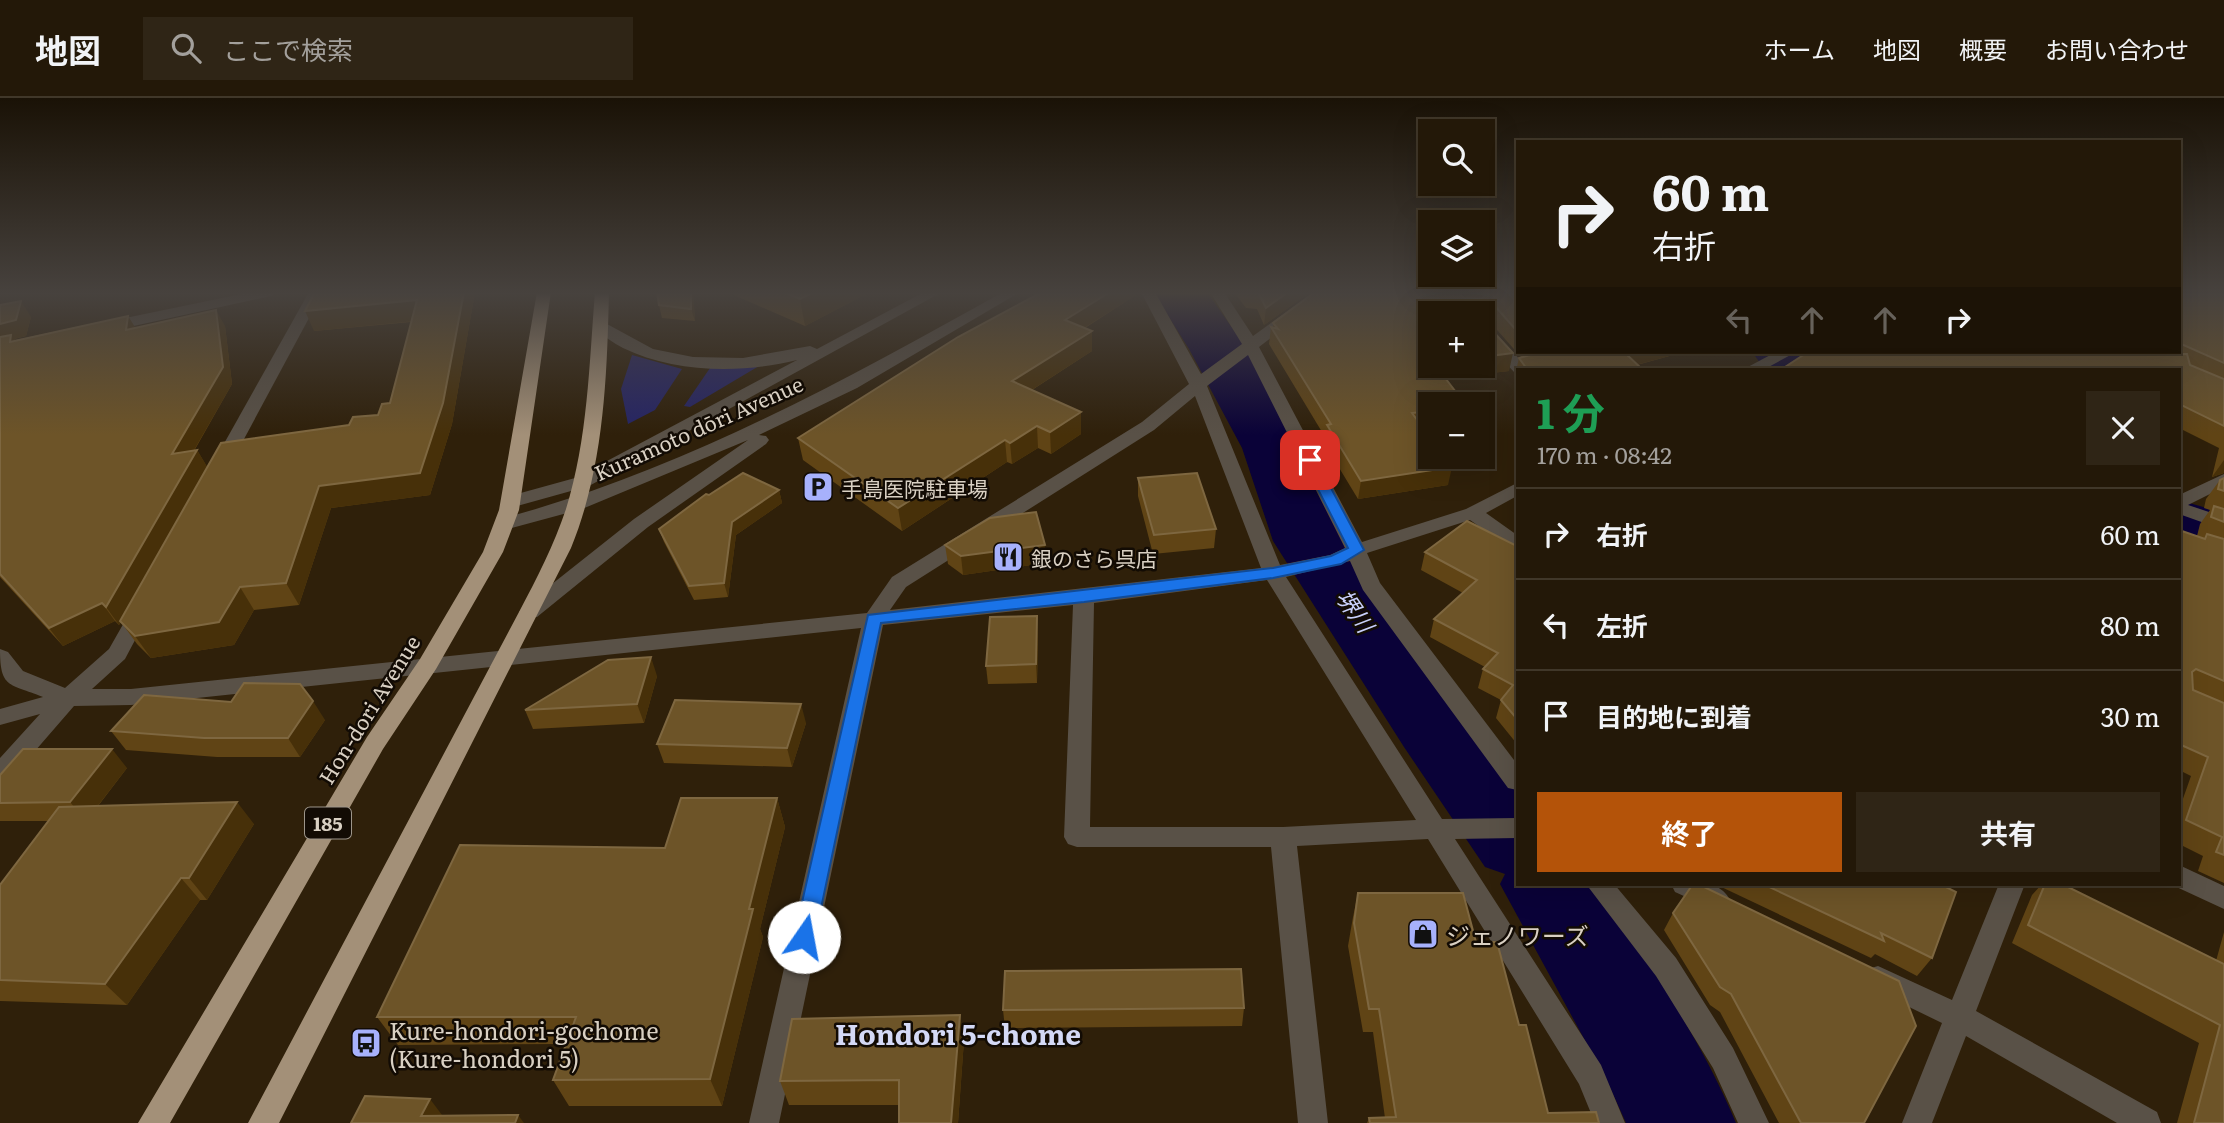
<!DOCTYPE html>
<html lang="ja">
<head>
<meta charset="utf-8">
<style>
	body { margin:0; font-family:Literata,"Noto Sans JP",serif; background:#2f2516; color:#f1f3f6; height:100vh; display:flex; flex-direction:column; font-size:26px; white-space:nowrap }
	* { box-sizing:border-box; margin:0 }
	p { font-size:23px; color:#a3a09c }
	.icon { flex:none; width:38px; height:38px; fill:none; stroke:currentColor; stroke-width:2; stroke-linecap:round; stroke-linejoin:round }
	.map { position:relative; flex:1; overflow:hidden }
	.drawer { position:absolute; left:1516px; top:270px; width:665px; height:518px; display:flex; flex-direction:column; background:#231808; border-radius:0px; box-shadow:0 7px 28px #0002,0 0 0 2px #403729 }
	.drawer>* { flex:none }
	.hud { position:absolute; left:1516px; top:42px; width:665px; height:214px; border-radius:0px; box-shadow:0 7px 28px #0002,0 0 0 2px #403729; background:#231808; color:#f1f3f6; overflow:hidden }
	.controls { position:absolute; left:1418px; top:21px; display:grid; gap:14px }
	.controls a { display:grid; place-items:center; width:77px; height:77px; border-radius:0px; background:#231808; box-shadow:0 7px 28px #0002,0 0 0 2px #403729; font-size:35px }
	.pin { position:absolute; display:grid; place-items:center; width:60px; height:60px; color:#fff; margin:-30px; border-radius:14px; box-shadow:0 4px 10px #0006 }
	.me { position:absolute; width:77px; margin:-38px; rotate:12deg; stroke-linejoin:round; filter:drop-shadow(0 0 5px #0008) }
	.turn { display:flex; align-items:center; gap:24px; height:147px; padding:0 21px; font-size:32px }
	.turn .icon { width:91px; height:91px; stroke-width:2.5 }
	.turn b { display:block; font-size:49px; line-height:60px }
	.lanes { display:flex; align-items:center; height:66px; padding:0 21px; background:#0003; justify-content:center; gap:35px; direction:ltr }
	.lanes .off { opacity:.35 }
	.round { display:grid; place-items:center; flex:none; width:74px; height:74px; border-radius:0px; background:#2f2516 }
	.head { display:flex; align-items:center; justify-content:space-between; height:119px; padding:0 21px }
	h1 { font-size:42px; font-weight:700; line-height:52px; color:#1e9e55 }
	.button { display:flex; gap:14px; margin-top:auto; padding:14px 21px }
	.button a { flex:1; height:80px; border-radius:0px; background:#b45309; color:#fff; font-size:28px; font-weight:700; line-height:80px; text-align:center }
	.button a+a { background:#2f2516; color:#f1f3f6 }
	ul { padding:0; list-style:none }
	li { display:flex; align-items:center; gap:21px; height:91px; padding:0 21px; border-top:2px solid #403729 }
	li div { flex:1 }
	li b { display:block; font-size:26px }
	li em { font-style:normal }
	header { display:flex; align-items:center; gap:42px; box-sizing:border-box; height:98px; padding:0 35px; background:#231808; border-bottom:2px solid #403729 }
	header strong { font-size:33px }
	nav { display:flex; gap:38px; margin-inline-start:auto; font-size:24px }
	.search { width:490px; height:63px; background:#2f2516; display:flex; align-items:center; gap:18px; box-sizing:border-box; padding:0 24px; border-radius:0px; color:#a3a09c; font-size:26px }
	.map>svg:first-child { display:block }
</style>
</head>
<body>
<header>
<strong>地図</strong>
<div class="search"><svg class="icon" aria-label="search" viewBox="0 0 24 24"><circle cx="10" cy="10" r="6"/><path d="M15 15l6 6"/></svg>ここで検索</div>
<nav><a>ホーム</a><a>地図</a><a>概要</a><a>お問い合わせ</a></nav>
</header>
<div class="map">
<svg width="2224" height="1025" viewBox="0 0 2224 1025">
	<rect width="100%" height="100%" fill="#2f200a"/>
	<g fill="#252465">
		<path d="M632,257L682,271L655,312L628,326L621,291Z"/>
		<path d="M759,268L690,309L684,308L710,270Z"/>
	</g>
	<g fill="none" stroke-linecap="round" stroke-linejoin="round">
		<g fill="#0a0238" fill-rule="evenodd">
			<path d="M1153,194H1207L1247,251L1306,350L1342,440L1517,676V786H1598C1648,864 1700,939 1736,1025H1626L1607,983L1500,786L1505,776L1485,769L1404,649L1273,443L1242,350L1189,251Z"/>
			<path d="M1752,254H1826L1836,258L1844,271H1770L1761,266Z"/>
			<path d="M2179,402L2224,415V462L2179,448Z"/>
		</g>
		<g fill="#595147" fill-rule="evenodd">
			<path d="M251,194H278L271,198L106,234L98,229L106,224Z"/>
			<path d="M309,194H323L230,367L221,372L215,371L212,367Z"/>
			<path d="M924,194H942L589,388L510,410L501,404L503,400L575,380L797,262C742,276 674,275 623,250C613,245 605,238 595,232L593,229L595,226H607L653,251L693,259L743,260L810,248L817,251Z"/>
			<path d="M1003,194H1020L857,290L759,337L766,338L769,342L766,346L648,429L537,519H523L519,514L523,509L634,421L748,342L582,411L504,432L497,430L494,426L497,422C679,374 840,285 1003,194Z"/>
			<path d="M1141,194H1155L1201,276L1242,246L1210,194H1224L1253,238L1314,194H1330L1259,249L1362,444L1466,411L1517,385V398L1486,415L1517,437V452L1510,450L1470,422L1367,455L1380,485L1517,666V692L1508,690L1363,492L1350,463L1286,479L1442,721L1517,720V740L1455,741L1601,967L1625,1025H1595L1579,986L1428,741L1297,748L1328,1025H1298L1271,749H1077L1068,746L1064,739L1073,507L883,527L779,1025H749L861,530L131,607L74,608L9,683L0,685V660L40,616L0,627V611L43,599C9,585 0,591 0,551L8,554L23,573L65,590L109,551L134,507H148L151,512L125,561L92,591H131L867,515L892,479L1142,324L1189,286ZM1248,257L1345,450L1330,457L1280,467L1207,288ZM1195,298L1261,470L890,512L906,489L1154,332ZM1267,482L1416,722L1283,729H1090L1094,505Z"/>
			<path d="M1482,224L1488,226L1528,271H1517V275L1514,274L1482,239Z"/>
			<path d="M1776,254H1796L1765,271H1744Z"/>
			<path d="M2224,376V389L2188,407L2224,419V432L2179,416V397Z"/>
			<path d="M2179,767L2224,788V811L2170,786H2179Z"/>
			<path d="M1586,786H1614L1676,860L1733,950L1769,1025H1738L1713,970L1656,878Z"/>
			<path d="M1671,786C1691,785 1720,781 1730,802L1726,810L1717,813L1675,794Z"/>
			<path d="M1999,786H2025L1976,913L2157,1014L2161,1025H2117L1966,938L1932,1025H1902L1942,925L1868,889L1864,880L1868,871L1878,868L1952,902Z"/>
		</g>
		<g fill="#a39078" fill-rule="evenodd">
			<path d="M537,194H551L519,412L503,454L436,571L383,651L170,1025H138L367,639L420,561L483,454L499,412Z"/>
			<path d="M595,194H609C607,280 604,369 571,450L279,1025H248L519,514C537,480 554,447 566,411C588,340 589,267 595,194Z"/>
		</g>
	</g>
	<g fill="#604415">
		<path d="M315,194H475L452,326L430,397L331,410L299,507L254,512L234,547L151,560L137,546L121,524L119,527L115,523L63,548L0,479V207L31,219L26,238L14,241L15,242L128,218L135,230L225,228L232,286L194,353L197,352L207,369L349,327L378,317L390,305L411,224L314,233Z"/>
		<path d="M693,194L695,223L662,220L659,207Z"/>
		<path d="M727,194H870L805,228Z"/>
		<path d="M1042,194H1136V197L1085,230L1092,233V253L1032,292L1081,314V336L1051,356L1038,350L1012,366L1007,364L902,433L803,362L798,340Z"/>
		<path d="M1234,194H1310L1264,227L1257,211L1246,210Z"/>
		<path d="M1461,194H1517V254H1684L1637,267L1642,271H1517V281L1515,277L1519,260L1521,259L1490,224L1484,223L1509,273L1445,280L1430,306V331H1424L1448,387L1358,401L1324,345L1325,339L1269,246L1271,229H1273V225L1467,200Z"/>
		<path d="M2179,194H2224V375L2212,379L2219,350L2179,330V271H1782L1826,254H2179Z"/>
		<path d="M1138,380L1216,431L1214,450L1153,456L1138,398Z"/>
		<path d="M2224,380V785L2198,773L2203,758L2179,746V712L2191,678L2179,672V432L2203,441L2197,438L2200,426L2210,412L2204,410L2206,401L2220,382Z"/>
		<path d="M779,392L782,405L736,437L728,499L694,502L664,444L659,431L709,397Z"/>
		<path d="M945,447H1045V465L963,477L948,466Z"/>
		<path d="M1517,448V646L1496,620L1501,602L1478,590L1483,571L1485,569L1430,539L1434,521L1463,495L1421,472L1425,454Z"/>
		<path d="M1038,537L1037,585L988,586L986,568Z"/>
		<path d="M657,578L644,625L533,631L525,612Z"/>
		<path d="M231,604L325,622L300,659H217L126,652L111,633Z"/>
		<path d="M806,625L792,669L664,665L657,646Z"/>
		<path d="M127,670L98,708L254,726L207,802H200L127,907L0,903V787L48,723H0V677Z"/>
		<path d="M777,700L785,729L760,831L763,839L722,1008H569L553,982L566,946L398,947L377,919L665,750Z"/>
		<path d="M1715,786H1940L1932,860L1917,878L1875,856L1871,860Z"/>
		<path d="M2042,786H2062L2216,863L2224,834V1025H2177L2199,945L2012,845L2032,797Z"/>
		<path d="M1358,795L1476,844L1519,927L1548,1015L1599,1025H1367L1369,1020H1385L1373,934H1363L1348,848L1353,819Z"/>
		<path d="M1673,815L1864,1025H1779L1720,914L1710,907L1664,832Z"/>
		<path d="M1244,910L1242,928L1005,930L1003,912Z"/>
		<path d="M964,942L958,1025H899V1007H789L780,983Z"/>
	</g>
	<g fill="#473009">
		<path d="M464,194H475L452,326L430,397L331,410L299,507L286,485L319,388L420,375Z"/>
		<path d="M691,194H693L695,223L691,211Z"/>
		<path d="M814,194H870L805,228L800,201Z"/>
		<path d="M1110,194H1136V197L1065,242V222Z"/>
		<path d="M1288,194H1310L1264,227L1266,210Z"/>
		<path d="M417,202L425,222L314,233L305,213Z"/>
		<path d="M21,203L31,219L26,238L14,241L22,254L0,245V226Z"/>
		<path d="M216,212L225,228L232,286L182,373L172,356Z"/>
		<path d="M128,218L138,234L126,232Z"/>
		<path d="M1092,233V253L1013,304L1012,283Z"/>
		<path d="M1624,254H1684L1621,271Z"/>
		<path d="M1513,255L1509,273L1430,282L1432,268H1482V259Z"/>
		<path d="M1081,314V336L1051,356L1050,334Z"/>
		<path d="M1037,328L1038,350L1012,366L1010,345Z"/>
		<path d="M1005,342L1007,364L902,433L898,410Z"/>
		<path d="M197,352L208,370L119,527L106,509Z"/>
		<path d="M2224,362V375L2212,379Z"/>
		<path d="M1452,369L1448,387L1358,401L1361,383Z"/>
		<path d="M779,392L782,405L736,437L728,499L724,485L732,424Z"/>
		<path d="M1045,447V465L963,477L961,458Z"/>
		<path d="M240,489L254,512L234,547L151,560L135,538Z"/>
		<path d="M102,505L115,523L63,548L49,530Z"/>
		<path d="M1037,518L1038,537L1037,585L1036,566Z"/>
		<path d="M651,559L657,578L644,625L637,606Z"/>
		<path d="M313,603L325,622L300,659L288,640Z"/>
		<path d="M801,606L806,625L792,669L787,650Z"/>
		<path d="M112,651L127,670L86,723L70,704Z"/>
		<path d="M777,700L785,729L760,831L763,839L722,1008L710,981L749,811Z"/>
		<path d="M237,704L254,726L207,802L189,780Z"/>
		<path d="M181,780L200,802L127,907L105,886Z"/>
		<path d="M960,917L964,942L958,1025H951Z"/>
		<path d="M430,1001L442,1017L438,1025L421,1018Z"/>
		<path d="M518,1017L524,1025H515Z"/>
	</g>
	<g fill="#6d5428" stroke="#7e6740" stroke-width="2">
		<path d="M315,194H464L443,305L420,375L319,388L286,485L240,489L219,524L135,538L120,523L221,345L349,327L353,319L378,317L382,306L390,305L417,202L305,213Z"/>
		<path d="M657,194H691V211L659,207Z"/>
		<path d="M783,194H814L800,201Z"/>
		<path d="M1042,194H1110L1065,222L1092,233L1012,283L1081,314L1050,334L1037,328L1010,345L1005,342L898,410L798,340L958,239Z"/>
		<path d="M1256,194H1288L1266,210L1258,194Z"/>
		<path d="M1315,194H1458L1464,200L1482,201L1484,198L1480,194H1517V233L1494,207L1484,205V224L1513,255L1482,259V215H1430V268H1436L1465,306H1430V313L1412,315L1430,339V359H1445L1452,369L1361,383L1327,327L1331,326L1271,229L1278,231L1273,225Z"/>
		<path d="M2179,194H2224V265L2179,245Z"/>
		<path d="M21,203L16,222L0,226V207Z"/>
		<path d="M216,212L223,269L172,356L197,352L106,509L102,505L49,530L0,476V239L11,237L10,244L128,218L126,232Z"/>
		<path d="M1534,254H1627H1624L1642,271H1527L1519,260L1534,256Z"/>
		<path d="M1808,254H1824L1830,256L1852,255V254H2161L2165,256H2187L2190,267L2224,281V328L2179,306V271H1782Z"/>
		<path d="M743,375L779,392L732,424L724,485L689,488L659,431L706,396L709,397Z"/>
		<path d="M1197,375L1216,431L1154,437L1138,380Z"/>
		<path d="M2224,380V393L2218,391L2220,382Z"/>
		<path d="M2214,408L2224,411V424L2211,419Z"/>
		<path d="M1036,414L1045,447L961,458L945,447L990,420Z"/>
		<path d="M1467,423L1517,448V621L1501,602L1513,587L1483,571L1498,555L1434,521L1477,482L1425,454Z"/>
		<path d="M2179,432L2205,441L2207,436L2224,441V583L2196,571L2192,574L2193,592L2224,605V757L2216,754L2222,739L2186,722L2208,659L2179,646Z"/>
		<path d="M1037,518L1036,566L986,568L990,519Z"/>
		<path d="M651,559L637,606L525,612L608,562Z"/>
		<path d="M244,585L300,586L313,603L288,640H204L111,633L144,597L231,604Z"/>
		<path d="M675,602L801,606L787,650L657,646Z"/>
		<path d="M23,651H112L70,704L0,705V677Z"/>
		<path d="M681,700H777L749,811H753L710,981L553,982L576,919H377L460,747L665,750Z"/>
		<path d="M237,704L189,780H181L105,886L0,882V787L59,709Z"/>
		<path d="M1693,786H1698L1899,883L1916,928L1864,1025H1801L1731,896L1720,889L1673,815Z"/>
		<path d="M1763,786H1940L1956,794L1932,860L1881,835L1884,843Z"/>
		<path d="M2045,786H2062L2224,866V1025H2194L2220,927L2028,827Z"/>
		<path d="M1358,795H1463L1476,844H1497L1519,927H1526L1548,1015L1596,1014L1599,1025H1370L1369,1020L1396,1019L1379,911H1369L1354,825Z"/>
		<path d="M1241,871L1244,910L1003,912L1005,873Z"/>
		<path d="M960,917L951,1025H899V982L780,983L792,921Z"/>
		<path d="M365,998L430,1001L421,1018L518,1017L515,1025H351Z"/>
	</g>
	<linearGradient id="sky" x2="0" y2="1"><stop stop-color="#1a1206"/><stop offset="0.58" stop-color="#47423e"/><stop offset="1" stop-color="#47423e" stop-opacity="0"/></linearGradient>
	<rect width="2224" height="337" fill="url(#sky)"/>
	<path fill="#1a73e8" stroke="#114b97" stroke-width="2" d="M1310,357L1316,362L1364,452L1341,466L1273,480L1084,504L881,525L815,839L812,845L804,848L797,845L794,839L868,517L1273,470L1331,458L1348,450L1303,362Z"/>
	<defs>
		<g id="parking-square" transform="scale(1.575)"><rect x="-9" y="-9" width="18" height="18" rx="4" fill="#a7b1fc" stroke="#120b04"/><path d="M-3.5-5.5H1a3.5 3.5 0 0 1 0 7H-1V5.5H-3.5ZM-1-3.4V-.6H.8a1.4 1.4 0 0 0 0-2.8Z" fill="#111"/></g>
		<g id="restaurant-square" transform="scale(1.575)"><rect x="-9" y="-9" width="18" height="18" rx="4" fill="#a7b1fc" stroke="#120b04"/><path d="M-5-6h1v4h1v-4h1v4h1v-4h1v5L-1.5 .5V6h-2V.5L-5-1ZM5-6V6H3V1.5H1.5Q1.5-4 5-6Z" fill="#111"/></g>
		<g id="shop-square" transform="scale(1.575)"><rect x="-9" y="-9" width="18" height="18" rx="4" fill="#a7b1fc" stroke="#120b04"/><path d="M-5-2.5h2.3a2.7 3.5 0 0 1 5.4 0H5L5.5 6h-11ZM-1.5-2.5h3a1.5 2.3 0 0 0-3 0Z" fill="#111"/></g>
		<g id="bus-square" transform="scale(1.575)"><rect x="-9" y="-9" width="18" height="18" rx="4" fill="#a7b1fc" stroke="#120b04"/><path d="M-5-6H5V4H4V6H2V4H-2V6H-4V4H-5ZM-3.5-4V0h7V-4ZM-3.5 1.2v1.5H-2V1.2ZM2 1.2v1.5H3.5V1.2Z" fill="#111"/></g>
	</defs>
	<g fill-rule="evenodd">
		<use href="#parking-square" x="818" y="389"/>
		<use href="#restaurant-square" x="1008" y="459"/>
		<use href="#shop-square" x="1423" y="836"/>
		<use href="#bus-square" x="366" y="945"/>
	</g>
	<g text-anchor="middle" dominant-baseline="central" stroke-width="5" stroke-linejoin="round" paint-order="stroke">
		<rect fill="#120b04" stroke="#9d958a" stroke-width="2" x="305" y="709.5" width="46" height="31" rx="5"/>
		<g font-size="19" font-weight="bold" fill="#d9d0c3">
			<text x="328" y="725">185</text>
		</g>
		<g font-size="21" fill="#d9d0c3" stroke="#120b04">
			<text transform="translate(698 329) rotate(-24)">Kuramoto dōri Avenue</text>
			<text transform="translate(368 611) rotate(-58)">Hon-dori Avenue</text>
		</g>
		<g font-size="21" fill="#d9d0c3" stroke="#120b04" text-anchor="start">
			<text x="841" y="389">手島医院駐車場</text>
			<text x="1031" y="459">銀のさら呉店</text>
		</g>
		<g font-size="23" font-style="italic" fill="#c9d0fb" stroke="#120b04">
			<text transform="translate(1356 512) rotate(55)">堺川</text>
		</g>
		<g font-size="24" fill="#d9d0c3" stroke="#120b04" text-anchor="start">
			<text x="1446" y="836">ジェノワーズ</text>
			<text x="389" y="931">Kure-hondori-gochome<tspan x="389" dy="28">(Kure-hondori 5)</tspan></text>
		</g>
		<g font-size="28" font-weight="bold" fill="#d4d9f6" stroke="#120b04">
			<text x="958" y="935">Hondori 5-chome</text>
		</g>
	</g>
</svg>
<div class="controls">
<a><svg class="icon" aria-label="search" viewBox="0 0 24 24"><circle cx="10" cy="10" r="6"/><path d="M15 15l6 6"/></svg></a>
<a><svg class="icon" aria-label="layers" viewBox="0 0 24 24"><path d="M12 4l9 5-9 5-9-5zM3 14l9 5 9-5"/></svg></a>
<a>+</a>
<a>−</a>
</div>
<div class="pin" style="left:1310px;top:362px;background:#d93025"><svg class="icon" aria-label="arrive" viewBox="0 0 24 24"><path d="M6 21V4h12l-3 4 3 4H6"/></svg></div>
<svg class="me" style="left:804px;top:839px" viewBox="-20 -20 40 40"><circle r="19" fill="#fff"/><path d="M0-13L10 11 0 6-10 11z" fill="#1a73e8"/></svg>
<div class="hud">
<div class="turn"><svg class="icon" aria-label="right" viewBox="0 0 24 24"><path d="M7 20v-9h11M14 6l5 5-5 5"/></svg><div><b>60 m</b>右折</div></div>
<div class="lanes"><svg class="icon off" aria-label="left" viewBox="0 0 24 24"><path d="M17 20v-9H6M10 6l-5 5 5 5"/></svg><svg class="icon off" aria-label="ahead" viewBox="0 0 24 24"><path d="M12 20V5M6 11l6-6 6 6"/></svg><svg class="icon off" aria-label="ahead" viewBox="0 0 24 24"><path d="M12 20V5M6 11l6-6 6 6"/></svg><svg class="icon" aria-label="right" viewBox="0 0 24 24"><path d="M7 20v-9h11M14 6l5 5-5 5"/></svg></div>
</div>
<section class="drawer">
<div class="head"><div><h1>1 分</h1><p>170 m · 08:42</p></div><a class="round"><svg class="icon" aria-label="close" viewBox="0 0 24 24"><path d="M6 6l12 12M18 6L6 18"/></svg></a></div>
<ul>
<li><svg class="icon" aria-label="right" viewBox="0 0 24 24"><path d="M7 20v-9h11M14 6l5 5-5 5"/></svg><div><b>右折</b></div><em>60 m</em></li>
<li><svg class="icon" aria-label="left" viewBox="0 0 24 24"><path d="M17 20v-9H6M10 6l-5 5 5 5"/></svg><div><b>左折</b></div><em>80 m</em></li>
<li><svg class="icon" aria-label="arrive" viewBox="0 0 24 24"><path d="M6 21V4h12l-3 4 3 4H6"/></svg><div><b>目的地に到着</b></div><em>30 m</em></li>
</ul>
<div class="button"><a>終了</a><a>共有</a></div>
</section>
</div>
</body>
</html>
